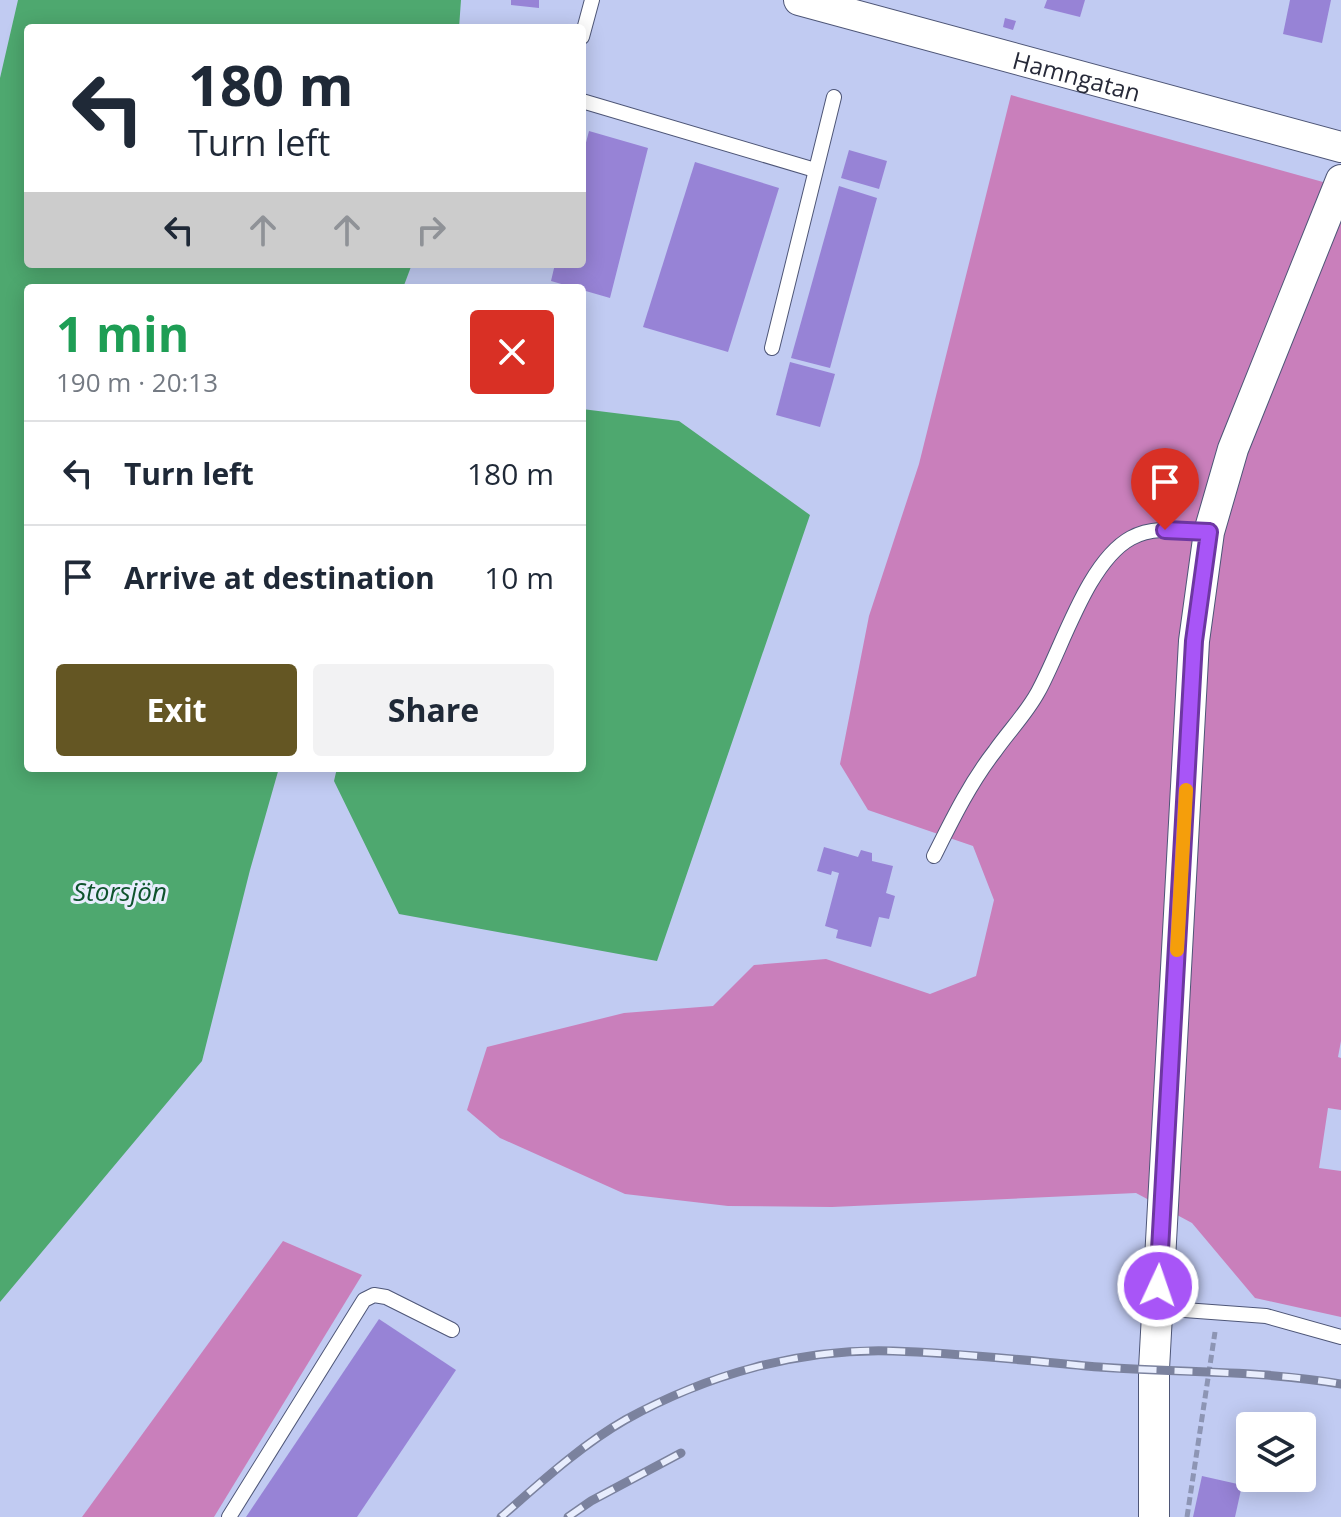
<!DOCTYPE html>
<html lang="en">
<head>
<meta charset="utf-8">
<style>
	body { margin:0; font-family:"Open Sans",sans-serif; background:#f2f2f3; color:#1f2937; height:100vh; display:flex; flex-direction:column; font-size:30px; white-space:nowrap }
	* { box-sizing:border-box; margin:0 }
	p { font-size:26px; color:#747a83 }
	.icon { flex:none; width:44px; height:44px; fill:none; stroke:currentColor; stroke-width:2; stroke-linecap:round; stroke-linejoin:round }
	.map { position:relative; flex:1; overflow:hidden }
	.drawer { position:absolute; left:24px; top:284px; width:562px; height:488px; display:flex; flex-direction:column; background:#fff; border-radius:8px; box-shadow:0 4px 20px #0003 }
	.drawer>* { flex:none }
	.hud { position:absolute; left:24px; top:24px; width:562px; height:244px; border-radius:8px; box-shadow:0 4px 20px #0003; background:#fff; color:#1f2937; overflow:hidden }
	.fabs { position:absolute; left:1236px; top:1412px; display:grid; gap:16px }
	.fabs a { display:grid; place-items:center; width:80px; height:80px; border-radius:8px; background:#fff; box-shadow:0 4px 20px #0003; font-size:40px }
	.pin { position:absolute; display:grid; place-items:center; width:68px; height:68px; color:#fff; margin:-82px -34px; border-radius:50% 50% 50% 0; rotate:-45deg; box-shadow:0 0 8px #0007 }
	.pin .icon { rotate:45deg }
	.me { position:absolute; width:88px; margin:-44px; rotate:3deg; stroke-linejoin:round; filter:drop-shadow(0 0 6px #0008) }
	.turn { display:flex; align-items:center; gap:28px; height:168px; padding:0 32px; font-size:36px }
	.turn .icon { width:104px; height:104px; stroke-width:2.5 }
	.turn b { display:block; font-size:56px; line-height:68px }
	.lanes { display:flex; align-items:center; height:76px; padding:0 32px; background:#0003; justify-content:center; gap:40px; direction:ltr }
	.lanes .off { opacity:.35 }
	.round { display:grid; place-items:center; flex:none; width:84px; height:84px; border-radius:8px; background:#f2f2f3 }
	.head { display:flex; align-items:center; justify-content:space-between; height:136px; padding:0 32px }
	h1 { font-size:48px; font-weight:700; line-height:60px; color:#1e9e55 }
	.primary-button { display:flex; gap:16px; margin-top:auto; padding:16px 32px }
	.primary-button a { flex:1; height:92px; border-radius:8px; background:#645623; color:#fff; font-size:32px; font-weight:700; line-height:92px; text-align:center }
	.primary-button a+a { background:#f2f2f3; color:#1f2937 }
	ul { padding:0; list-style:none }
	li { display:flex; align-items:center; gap:24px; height:104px; padding:0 32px; border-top:2px solid #e0e1e3 }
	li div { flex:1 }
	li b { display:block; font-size:30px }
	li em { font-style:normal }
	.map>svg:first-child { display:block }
</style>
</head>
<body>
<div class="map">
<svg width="1341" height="1517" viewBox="0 0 1341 1517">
	<rect width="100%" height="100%" fill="#c1cbf2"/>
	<g fill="#c97fbb">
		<path d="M1011,95L1341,187V1041L1338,1057L1341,1058V1110L1328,1108L1319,1168L1341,1171V1317L1255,1298L1192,1223L1136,1193L832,1207L728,1206L625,1194L500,1138L467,1110L487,1047L624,1013L713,1006L754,965L826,959L930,994L976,976L994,900L973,846L868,810L840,764L869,616L919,464Z"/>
		<path d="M283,1241L362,1275L214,1517H82Z"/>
	</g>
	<g fill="#4ea86f">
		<path d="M18,0H461L459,28H28V264H412L403,288H28V768H279L250,870L202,1061L0,1302V78Z"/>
		<path d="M582,409L679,421L810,515L657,961L399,914L334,781L337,768H582Z"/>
	</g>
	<g fill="#9783d6">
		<path d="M511,0H539V8L511,5Z"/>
		<path d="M1047,0H1085L1080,17L1044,8Z"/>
		<path d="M1290,0H1331L1322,43L1283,34Z"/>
		<path d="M1005,18L1016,21L1013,30L1003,27Z"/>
		<path d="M589,131L648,148L610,298L551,281L555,264H582V158Z"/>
		<path d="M849,150L887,161L879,189L841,178Z"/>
		<path d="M695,162L779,188L728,352L643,327Z"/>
		<path d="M839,186L877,198L830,368L791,358Z"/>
		<path d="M790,362L835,374L820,427L776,415Z"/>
		<path d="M824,847L858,857L861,850L872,853V861L893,866L886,893L895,896L889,919L879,917L871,947L836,938L838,930L825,926L839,873L832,871L831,875L817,871Z"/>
		<path d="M379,1319L456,1370L357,1517H246Z"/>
		<path d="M1202,1476L1242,1485L1235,1517H1193Z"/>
	</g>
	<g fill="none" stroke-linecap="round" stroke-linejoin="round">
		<g stroke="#4e5677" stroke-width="16">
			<g id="service">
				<path d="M582,37L592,0"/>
				<path d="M582,101L815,170"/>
				<path d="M772,348L834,97"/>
				<path d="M934,856C952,820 970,783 995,751C1009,731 1026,714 1038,692C1062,649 1087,562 1131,538C1154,525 1184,531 1209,532"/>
				<path d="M1157,1308L1266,1316L1341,1337"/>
				<path d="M229,1517L364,1300L374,1295L386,1297L452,1330"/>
			</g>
		</g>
		<g stroke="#4e5677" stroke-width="32">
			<g id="minor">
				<path id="s1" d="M799,0L1341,147"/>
				<path d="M1154,1517V1369L1194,641L1209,532L1233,449L1341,180"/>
			</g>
		</g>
		<path stroke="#8d95b4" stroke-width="5" stroke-dasharray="8 4" stroke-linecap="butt" d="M1187,1517L1215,1332"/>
		<use href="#service" stroke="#fff" stroke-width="14"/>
		<use href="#minor" stroke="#fff" stroke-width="30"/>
		<g stroke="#7b829e" stroke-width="9">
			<g id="rail">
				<path d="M501,1517C540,1483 580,1446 625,1420C706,1375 799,1348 893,1351C961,1353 1030,1361 1099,1367C1179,1373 1261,1370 1341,1384"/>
				<path d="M568,1517L591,1501L681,1453"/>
			</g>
		</g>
		<use href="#rail" stroke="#e8edfd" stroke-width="6" stroke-dasharray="18" stroke-linecap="butt"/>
	</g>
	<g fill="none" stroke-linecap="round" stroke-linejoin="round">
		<g stroke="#6d37a1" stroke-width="20">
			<path id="route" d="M1158,1286L1194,641L1209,532L1165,530"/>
		</g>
		<use href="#route" stroke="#a855f7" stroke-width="14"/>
		<path stroke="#f59e0b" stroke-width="14" d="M1177,950L1186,790"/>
	</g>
	<g text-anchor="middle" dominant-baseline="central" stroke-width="6" stroke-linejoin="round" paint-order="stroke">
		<g font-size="24" fill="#272a39" stroke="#e8edfd">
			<text stroke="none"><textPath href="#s1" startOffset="288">Hamngatan</textPath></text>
		</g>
		<g font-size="26" font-style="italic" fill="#0e532d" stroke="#e8edfd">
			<text x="120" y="891">Storsjön</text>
		</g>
	</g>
</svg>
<div class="fabs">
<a><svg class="icon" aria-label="layers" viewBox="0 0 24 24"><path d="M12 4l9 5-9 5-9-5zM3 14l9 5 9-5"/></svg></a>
</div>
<div class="pin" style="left:1165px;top:530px;background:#d93025"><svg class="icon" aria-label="arrive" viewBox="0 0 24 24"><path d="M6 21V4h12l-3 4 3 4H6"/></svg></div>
<svg class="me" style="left:1158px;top:1286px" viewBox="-20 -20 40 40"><circle r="17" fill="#a855f7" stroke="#fff" stroke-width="3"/><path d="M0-11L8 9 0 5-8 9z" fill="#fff"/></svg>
<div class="hud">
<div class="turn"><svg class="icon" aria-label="left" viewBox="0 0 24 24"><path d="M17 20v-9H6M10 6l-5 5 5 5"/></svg><div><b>180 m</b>Turn left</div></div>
<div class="lanes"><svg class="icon" aria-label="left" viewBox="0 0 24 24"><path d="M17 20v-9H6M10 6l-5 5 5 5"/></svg><svg class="icon off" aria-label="ahead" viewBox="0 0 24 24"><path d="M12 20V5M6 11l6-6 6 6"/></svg><svg class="icon off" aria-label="ahead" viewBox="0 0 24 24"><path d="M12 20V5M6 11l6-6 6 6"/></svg><svg class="icon off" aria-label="right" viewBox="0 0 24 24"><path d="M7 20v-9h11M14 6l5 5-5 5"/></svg></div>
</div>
<section class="drawer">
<div class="head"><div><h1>1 min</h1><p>190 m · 20:13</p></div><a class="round" style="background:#d93025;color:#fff"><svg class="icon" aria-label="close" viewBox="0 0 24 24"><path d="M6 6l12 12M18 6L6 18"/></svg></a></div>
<ul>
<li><svg class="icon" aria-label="left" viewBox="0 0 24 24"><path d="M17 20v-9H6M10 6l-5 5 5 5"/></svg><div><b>Turn left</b></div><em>180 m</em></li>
<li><svg class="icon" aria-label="arrive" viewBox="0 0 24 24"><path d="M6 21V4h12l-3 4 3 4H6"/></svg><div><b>Arrive at destination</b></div><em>10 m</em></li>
</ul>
<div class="primary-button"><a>Exit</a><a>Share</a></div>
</section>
</div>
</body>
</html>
